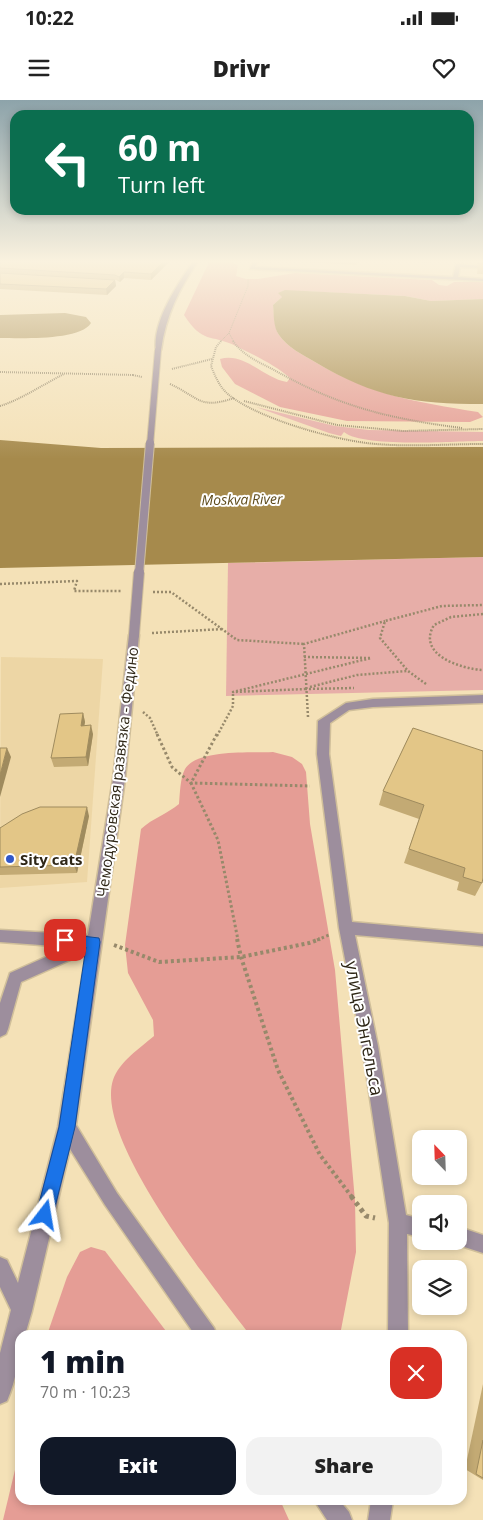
<!DOCTYPE html>
<html lang="en">
<head>
<meta charset="utf-8">
<style>
	body { margin:0; font-family:"Open Sans",sans-serif; background:#f2f2f2; color:#222; height:100vh; display:flex; flex-direction:column; font-size:19px; white-space:nowrap }
	* { box-sizing:border-box; margin:0 }
	p { font-size:16px; color:#767676 }
	.icon { flex:none; width:28px; height:28px; fill:none; stroke:currentColor; stroke-width:2; stroke-linecap:round; stroke-linejoin:round }
	.map { position:relative; flex:1; overflow:hidden }
	.sheet { position:absolute; left:15px; top:1230px; width:452px; height:175px; display:flex; flex-direction:column; background:#fff; border-radius:15px; box-shadow:0 2px 8px #0003 }
	.sheet>* { flex:none }
	.banner { position:absolute; left:10px; top:10px; width:464px; height:105px; border-radius:15px; box-shadow:0 2px 8px #0003; background:#0b6e4f; color:#fff; overflow:hidden }
	.needle { width:32px; rotate:337deg }
	.tools { position:absolute; left:412px; top:1030px; display:grid; gap:10px }
	.tools a { display:grid; place-items:center; width:55px; height:55px; border-radius:10px; background:#fff; box-shadow:0 2px 8px #0003; font-size:25px }
	.pin { position:absolute; display:grid; place-items:center; width:42px; height:42px; color:#fff; margin:-21px; border-radius:10px; box-shadow:0 2px 8px #0006 }
	.me { position:absolute; width:55px; margin:-28px; rotate:14deg; stroke-linejoin:round; filter:drop-shadow(0 0 4px #0008) }
	.turn { display:flex; align-items:center; gap:18px; height:105px; padding:0 25px; font-size:22px }
	.turn .icon { width:65px; height:65px; stroke-width:2.5 }
	.turn b { display:block; font-size:35px; line-height:42px }
	.round { display:grid; place-items:center; flex:none; width:52px; height:52px; border-radius:15px; background:#f2f2f2 }
	.overview { display:flex; align-items:center; justify-content:space-between; height:85px; padding:0 25px }
	h1 { font-size:30px; font-weight:800; line-height:38px; color:#111827 }
	.button { display:flex; gap:10px; margin-top:auto; padding:10px 25px }
	.button a { flex:1; height:58px; border-radius:15px; background:#111827; color:#fff; font-size:20px; font-weight:800; line-height:58px; text-align:center }
	.button a+a { background:#f2f2f2; color:#222 }
	.status { display:flex; justify-content:space-between; align-items:center; height:35px; padding:0 25px; background:#fff; direction:ltr }
	.status svg { height:14px; fill:currentColor }
	header { display:flex; justify-content:space-between; align-items:center; height:65px; padding:0 25px; background:#fff; font-size:22px; font-weight:800 }
	.map>svg:first-child { display:block }
</style>
</head>
<body>
<div class="status"><b>10:22</b><svg viewBox="0 0 49 12"><path d="M0 12V9h3v3zM5 12V6h3v6zM10 12V3h3v9zM15 12V0h3v12zM26 1h20v11H26zM47 4h2v5h-2z"/></svg></div>
<header><svg class="icon" aria-label="menu" viewBox="0 0 24 24"><path d="M4 6h16M4 12h16M4 18h16"/></svg>Drivr<svg class="icon" aria-label="heart" viewBox="0 0 24 24"><path d="M12 20l-8-8c-3-5 5-10 8-4 3-6 11-1 8 4z"/></svg></header>
<div class="map">
<svg width="483" height="1420" viewBox="0 0 483 1420">
	<rect width="100%" height="100%" fill="#f4e1b7"/>
	<path fill="#edd6a5" d="M1,557L103,559L87,782L0,788Z"/>
	<g fill="#e7aea8">
		<path d="M256,307L335,326L369,330L483,332V341C455,341 363,348 344,332L341,336L329,333Z"/>
		<path d="M483,457V590L226,596L228,463Z"/>
	</g>
	<g fill="#e59d95">
		<path d="M210,160H227L238,165L236,176L246,179H258L295,173L432,180L439,185L447,186L454,182H483V199L431,201L405,196L300,191L282,197L273,205C274,213 274,228 279,235C287,247 303,255 315,262C371,295 415,302 478,312L483,317L470,322L347,321L280,307L235,284L222,267L220,259C245,252 263,278 287,282L290,278C275,265 254,255 236,246C209,233 204,245 184,215Z"/>
		<path d="M273,652L292,657L302,664L306,672L310,724L335,870L355,1101L356,1152L340,1235H250C214,1188 94,1039 113,980C119,962 140,948 154,936L153,920L128,873L125,845L141,729C153,718 167,714 179,704C180,694 180,678 185,669C197,649 251,653 273,652Z"/>
		<path d="M91,1147L105,1151L169,1235H47L67,1177L80,1152Z"/>
		<path d="M20,1349V1400H280L289,1420H3Z"/>
	</g>
	<g fill="#a68a4c">
		<path d="M285,190L405,196L431,201L483,199V304C414,304 376,298 315,262C303,255 287,247 279,235C273,227 274,214 273,205L282,197L278,193Z"/>
		<path d="M65,213L86,217L91,223C80,241 20,238 0,238V215Z"/>
		<path d="M0,340L101,348L483,347V457L0,468Z"/>
	</g>
	<g fill="none" stroke-linecap="round" stroke-linejoin="round">
		<g stroke="#d0bf9a" stroke-width="3">
			<g id="minor">
				<path d="M194,160H199C179,189 166,215 161,250L156,251C152,221 178,184 194,160Z"/>
				<path d="M254,160H259L255,167L453,177L456,164L483,166V168L460,167L458,177L483,179V181L250,169Z"/>
				<path d="M413,160H431V161L429,162Z"/>
				<path d="M134,532L139,535L125,679L76,1025L117,1093L214,1228L217,1235H195L105,1105L70,1049L32,1211L25,1235H20C20,1257 16,1280 7,1301L0,1304V1253L11,1210L0,1187V1157L7,1160L18,1183L58,1027L86,853L21,882L8,929L6,934L0,937V903L10,873L68,847L0,842V830L88,835L113,679L129,535Z"/>
				<path d="M483,595V603L373,607L349,610L330,623L329,654L352,822L483,834V846L355,835L378,946L406,1115L421,1119V1137L407,1134L408,1235H388L389,1123L362,946L339,828L317,654L318,621L346,603L373,599Z"/>
				<path d="M459,1127L483,1135V1153L452,1143L459,1141Z"/>
				<path d="M314,1400H339L349,1412L352,1420H327Z"/>
				<path d="M371,1400H393L390,1420H368Z"/>
			</g>
		</g>
		<g stroke="#97896b" stroke-width="1" stroke-dasharray="1 1" stroke-linecap="butt">
			<path d="M229,233L234,242"/>
			<path d="M220,242L229,233L248,186V179"/>
		</g>
		<g stroke="#97896b" stroke-width="2" stroke-dasharray="1 1" stroke-linecap="butt">
			<path d="M221,241L216,247L211,266C215,276 220,288 229,295C259,319 337,341 376,344C412,347 448,344 483,344"/>
			<path d="M233,241C243,256 261,263 276,271C340,307 391,319 462,328"/>
			<path d="M172,269L212,259"/>
			<path d="M0,272L134,275"/>
			<path d="M133,275L142,277"/>
			<path d="M170,284C199,297 199,310 234,298"/>
			<path d="M244,301L337,325L403,331L483,329"/>
			<path d="M0,306C20,300 44,284 64,274"/>
		</g>
		<g stroke="#97896b" stroke-width="2.5" stroke-dasharray="2 2" stroke-linecap="butt">
			<path d="M0,484L77,481L74,491H122"/>
			<path d="M153,492H171L237,540L304,544"/>
			<path d="M483,514L451,517L434,525C416,555 462,569 483,570"/>
			<path d="M152,533L223,529"/>
			<path d="M426,584L408,571L380,538L385,521L442,506L483,505"/>
			<path d="M310,587L357,575L407,571"/>
			<path d="M305,589L354,588"/>
			<path d="M143,612L150,618L158,636"/>
			<path d="M308,617L304,544L385,521"/>
			<path d="M217,636L233,606V592"/>
		</g>
		<g stroke="#97896b" stroke-width="3" stroke-dasharray="2.5 2.5" stroke-linecap="butt">
			<path d="M157,634L172,667L191,683L310,686"/>
			<path d="M217,634L191,683L218,740L238,840"/>
			<path d="M317,840L329,835"/>
		</g>
		<g stroke="#97896b" stroke-width="4" stroke-dasharray="3 3" stroke-linecap="butt">
			<path d="M237,839L241,857L278,970L320,1055L352,1097"/>
			<path d="M114,845L159,862L241,857L309,843L320,839"/>
		</g>
		<path stroke="#97896b" stroke-width="5" stroke-dasharray="4 4" stroke-linecap="butt" d="M351,1096L366,1116L375,1118"/>
		<use href="#minor" fill="#9d8e9d" fill-rule="evenodd"/>
		<g stroke="#d0bf9a" stroke-width="8" stroke-linecap="butt">
			<path id="minor-bridge-far2" d="M150,345L158,250"/>
		</g>
		<g stroke="#d0bf9a" stroke-width="10" stroke-linecap="butt">
			<path id="minor-bridge-far1" d="M139,474L150,343"/>
		</g>
		<g stroke="#d0bf9a" stroke-width="12" stroke-linecap="butt">
			<path id="minor-bridge" d="M134,535L139,472"/>
		</g>
		<path stroke="#97896b" stroke-width="2.5" stroke-dasharray="2 2" stroke-linecap="butt" d="M304,557L371,558L233,592L305,589"/>
		<use href="#minor-bridge-far2" stroke="#9d8e9d" stroke-width="6"/>
		<use href="#minor-bridge-far1" stroke="#9d8e9d" stroke-width="8"/>
		<use href="#minor-bridge" stroke="#9d8e9d" stroke-width="10"/>
	</g>
	<g fill="#c3aa74">
		<path d="M0,160H171L151,180L124,178L120,182L116,180L0,173Z"/>
		<path d="M267,160H358L357,165Z"/>
		<path d="M476,160H483V174H477L478,164H477Z"/>
		<path d="M0,173L115,180L116,186L107,195L0,189Z"/>
		<path d="M83,613L85,622L84,625L93,634L88,666L54,667L51,658Z"/>
		<path d="M413,628L482,783L475,796L457,790L459,782L404,763L419,719L379,705L383,691Z"/>
		<path d="M89,716L77,773L0,775V728Z"/>
		<path d="M483,1284V1380L465,1369Z"/>
	</g>
	<g fill="#9f8b5e">
		<path d="M165,160H171L151,180V174Z"/>
		<path d="M124,172V178L120,182L119,177Z"/>
		<path d="M115,180L116,186L107,195L106,189Z"/>
		<path d="M83,613L85,622L83,634L81,626Z"/>
		<path d="M91,625L93,634L88,666L86,657Z"/>
		<path d="M7,648L11,657L0,697V675Z"/>
		<path d="M87,707L89,716L77,773L74,765Z"/>
	</g>
	<g fill="#e3c687" stroke="#9f8b5e">
		<path d="M0,160H165L151,174L124,172L119,177L115,175L0,168Z"/>
		<path d="M479,160H483V164L479,163Z"/>
		<path d="M0,173L115,180L106,189L0,184Z"/>
		<path d="M83,613L81,626L91,625L86,657L51,658L60,614Z"/>
		<path d="M413,628L483,651V778L482,783L463,777L465,768L409,749L424,705L383,691Z"/>
		<path d="M0,648H7L0,675Z"/>
		<path d="M40,707H87L74,765L0,767V728L22,714Z"/>
		<path d="M483,1340V1378L476,1374Z"/>
	</g>
	<linearGradient id="sky" x2="0" y2="1"><stop stop-color="#8da3aa"/><stop offset="0.45" stop-color="#faf2df"/><stop offset="1" stop-color="#faf2df" stop-opacity="0"/></linearGradient>
	<rect width="483" height="359" fill="url(#sky)"/>
	<path fill="#1a73e8" stroke="#114b97" d="M65,834L99,838L100,842L75,1027L53,1115L51,1121L45,1123L39,1121L36,1115L59,1027L86,847L61,844L59,840L61,836Z"/>
	<circle fill="#3258c8" stroke="#fff" stroke-width="2" cx="10" cy="759" r="5"/>
	<g text-anchor="middle" dominant-baseline="central" stroke-width="4" stroke-linejoin="round" paint-order="stroke">
		<g font-size="14" font-style="italic" fill="#5e4a1a" stroke="#fff">
			<text transform="translate(242 399) rotate(-1)">Moskva River</text>
		</g>
		<g font-size="15" fill="#2e2616" stroke="#fff">
			<text transform="translate(117 672) rotate(-83)">Чемодуровская развязка - Федино</text>
		</g>
		<g font-size="15" font-weight="bold" fill="#2e2616" stroke="#fff" text-anchor="start">
			<text x="20" y="759">Sity cats</text>
		</g>
		<g font-size="18" fill="#2e2616" stroke="#fff">
			<text transform="translate(365 928) rotate(79)">улица Энгельса</text>
		</g>
	</g>
</svg>
<div class="tools">
<a><svg class="needle" viewBox="-14 -14 28 28"><path d="M0-13l5 13h-10z" fill="#e53935"/><path d="M0 13l5-13h-10z" fill="#767676"/></svg></a>
<a><svg class="icon" aria-label="sound" viewBox="0 0 24 24"><path d="M4 9h4l5-4v14l-5-4H4zM17 9q2 3 0 6"/></svg></a>
<a><svg class="icon" aria-label="layers" viewBox="0 0 24 24"><path d="M12 4l9 5-9 5-9-5zM3 14l9 5 9-5"/></svg></a>
</div>
<div class="pin" style="left:65px;top:840px;background:#d93025"><svg class="icon" aria-label="arrive" viewBox="0 0 24 24"><path d="M6 21V4h12l-3 4 3 4H6"/></svg></div>
<svg class="me" style="left:45px;top:1115px" viewBox="-20 -20 40 40"><path d="M0-17L14 15 0 8-14 15z" fill="#1a73e8" stroke="#fff" stroke-width="4"/></svg>
<div class="banner">
<div class="turn"><svg class="icon" aria-label="left" viewBox="0 0 24 24"><path d="M17 20v-9H6M10 6l-5 5 5 5"/></svg><div><b>60 m</b>Turn left</div></div>
</div>
<section class="sheet">
<div class="overview"><div><h1>1 min</h1><p>70 m · 10:23</p></div><a class="round" style="background:#d93025;color:#fff"><svg class="icon" aria-label="close" viewBox="0 0 24 24"><path d="M6 6l12 12M18 6L6 18"/></svg></a></div>
<div class="button"><a>Exit</a><a>Share</a></div>
</section>
</div>
</body>
</html>
